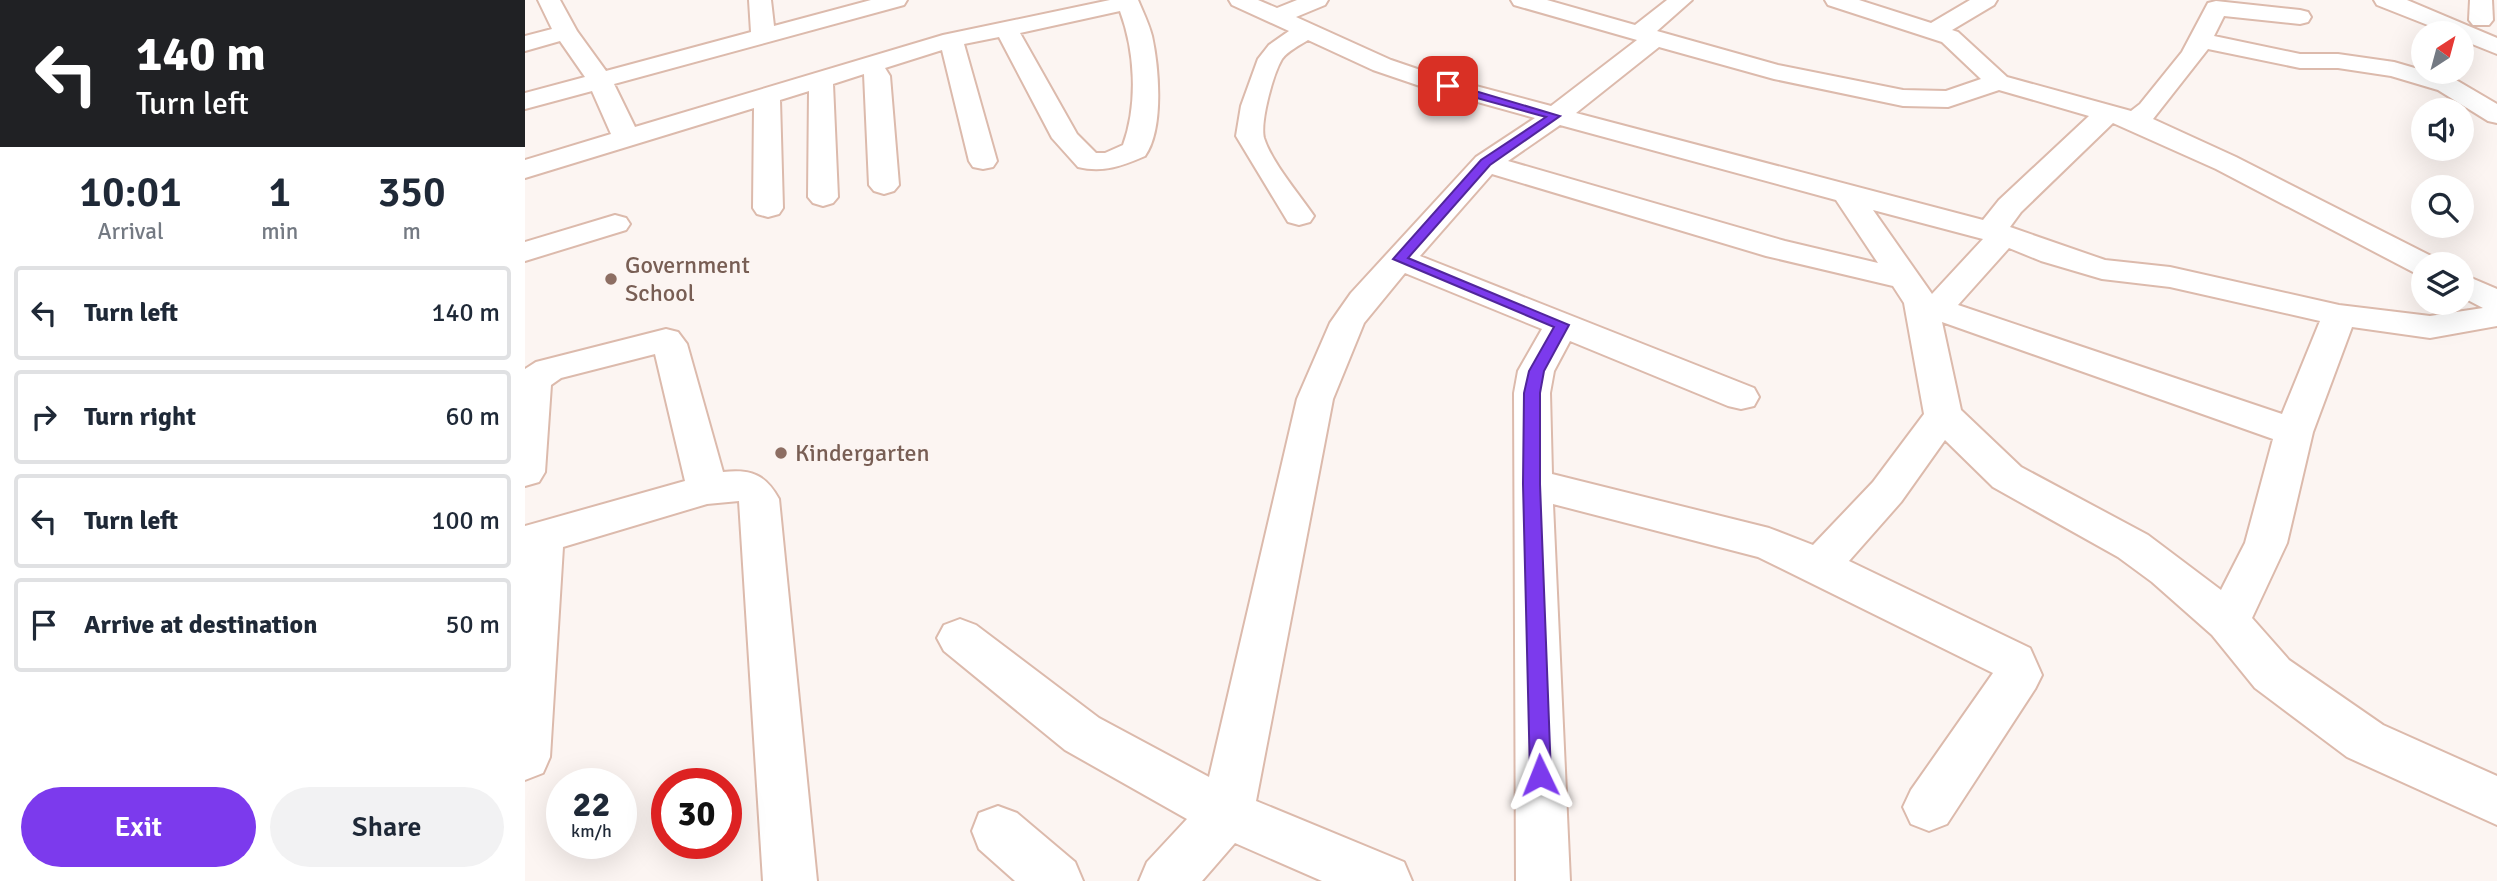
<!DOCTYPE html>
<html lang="en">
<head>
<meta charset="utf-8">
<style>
	body { margin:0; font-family:Signika,sans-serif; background:#f2f2f3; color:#1f2937; height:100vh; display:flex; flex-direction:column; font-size:26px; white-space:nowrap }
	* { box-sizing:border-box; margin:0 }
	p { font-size:23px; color:#747a83 }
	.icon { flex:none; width:38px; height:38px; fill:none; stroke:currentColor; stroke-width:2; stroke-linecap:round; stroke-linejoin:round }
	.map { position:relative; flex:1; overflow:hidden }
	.drawer { display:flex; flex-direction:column; background:#fff; width:525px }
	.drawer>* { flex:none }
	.top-card { background:#202124; color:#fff; overflow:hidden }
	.needle { width:46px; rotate:36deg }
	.tools { position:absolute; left:1886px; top:21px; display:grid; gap:14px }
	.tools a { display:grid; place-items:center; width:63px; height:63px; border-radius:50%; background:#fff; box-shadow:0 7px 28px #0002; font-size:35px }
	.speed { position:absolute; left:21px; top:768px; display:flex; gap:14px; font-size:35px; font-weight:700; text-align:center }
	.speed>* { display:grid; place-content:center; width:91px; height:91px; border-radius:50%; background:#fff; box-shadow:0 7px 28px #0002; line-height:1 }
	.speed small { font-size:18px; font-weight:400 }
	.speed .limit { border:10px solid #d22; background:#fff; color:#111 }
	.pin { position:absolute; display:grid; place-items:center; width:60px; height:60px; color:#fff; margin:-30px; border-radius:14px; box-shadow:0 4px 10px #0006 }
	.me { position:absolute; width:77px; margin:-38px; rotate:358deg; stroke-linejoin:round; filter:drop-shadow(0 0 5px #0008) }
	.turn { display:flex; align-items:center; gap:24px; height:147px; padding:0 21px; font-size:32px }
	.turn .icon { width:91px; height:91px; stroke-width:2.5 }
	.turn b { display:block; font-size:49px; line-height:60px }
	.eta { display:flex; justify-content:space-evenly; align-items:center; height:119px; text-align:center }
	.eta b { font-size:42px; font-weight:600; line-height:49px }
	.cta { display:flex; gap:14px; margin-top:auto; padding:14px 21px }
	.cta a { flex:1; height:80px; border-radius:42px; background:#7c3aed; color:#fff; font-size:28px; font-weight:600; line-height:80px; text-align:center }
	.cta a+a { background:#f2f2f3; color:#1f2937 }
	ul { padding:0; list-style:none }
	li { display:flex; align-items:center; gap:21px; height:94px; margin:0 14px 10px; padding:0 7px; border:4px solid #e0e1e3; border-radius:7px }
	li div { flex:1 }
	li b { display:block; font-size:26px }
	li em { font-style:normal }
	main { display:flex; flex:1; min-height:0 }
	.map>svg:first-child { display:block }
</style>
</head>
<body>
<main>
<section class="drawer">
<div class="top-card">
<div class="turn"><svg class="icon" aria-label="left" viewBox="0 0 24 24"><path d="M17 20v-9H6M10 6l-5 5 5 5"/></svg><div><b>140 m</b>Turn left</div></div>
</div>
<div class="eta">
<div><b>10:01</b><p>Arrival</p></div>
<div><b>1</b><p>min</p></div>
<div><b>350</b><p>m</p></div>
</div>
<ul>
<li><svg class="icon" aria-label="left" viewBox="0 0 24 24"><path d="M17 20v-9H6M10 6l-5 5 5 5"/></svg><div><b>Turn left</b></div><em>140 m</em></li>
<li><svg class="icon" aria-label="right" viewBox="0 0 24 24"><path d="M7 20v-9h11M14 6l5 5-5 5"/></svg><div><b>Turn right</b></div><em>60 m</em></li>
<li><svg class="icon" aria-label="left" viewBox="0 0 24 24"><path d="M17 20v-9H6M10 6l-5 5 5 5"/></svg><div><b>Turn left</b></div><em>100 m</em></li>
<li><svg class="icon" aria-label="arrive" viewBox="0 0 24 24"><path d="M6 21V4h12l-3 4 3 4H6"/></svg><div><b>Arrive at destination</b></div><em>50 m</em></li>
</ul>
<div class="cta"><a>Exit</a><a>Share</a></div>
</section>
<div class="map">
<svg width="1972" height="881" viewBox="0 0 1972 881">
	<rect width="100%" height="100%" fill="#fcf5f2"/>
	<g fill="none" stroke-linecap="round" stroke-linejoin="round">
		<g stroke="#dcbaac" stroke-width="4">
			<g id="minor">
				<path d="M13,0H35L52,31L81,71L226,32L224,0H246L249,26L346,0H382L379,5L89,84L110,127L418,35L585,0H613C618,12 624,24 627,36C634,68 639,129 620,156C597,166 578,173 553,167L527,138L474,37L439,44L472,161L468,167L458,169L448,167L444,161L417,50L360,68L365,76L374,185L369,191L359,194L349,191L344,185L339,74L308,84L313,197L308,203L298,206L288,203L283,197L284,91L255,100L258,208L254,214L243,217L232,214L228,208L229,108L0,178V160L86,134L67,91L0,109V93L60,77L35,41L0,51V36L27,29ZM595,11C610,51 613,104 598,145L580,153H571L552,134L495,33Z"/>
				<path d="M704,0H733L752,8L772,0H803L800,5L771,17L866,60L913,76L1026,106L1112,40L989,5L986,0H1022L1110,25L1142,0H1167L1132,31L1253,65L1378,90L1421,91L1456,79L1417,42L1303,5L1300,0H1334L1406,23L1445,0H1472L1469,5L1427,30L1433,32L1482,77L1606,111L1615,104L1657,52L1683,3L1691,1L1775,10L1783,12L1786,17L1783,22L1775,24L1699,16L1689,36L1775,54H1813L1869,62L1931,80L1972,104V123L1963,121L1913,90L1866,76L1813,68H1775L1683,49L1628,119L1711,157L1910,258L1915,264H1899V275L1888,272L1691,169L1588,123L1496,212L1485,227L1580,260L1645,267L1814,305L1905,316L1958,308L1937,297V274L1972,289V326L1905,338L1827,327L1788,432L1762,543L1727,618L1764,660L1858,725L1972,776V825L1822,757L1730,688L1687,635L1627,582L1593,557L1468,487L1420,440L1376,502L1324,561L1505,648L1517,675L1510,689L1422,824L1404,831L1386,824L1378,807L1386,790L1468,673L1233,557L1028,504L1045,881H991L989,393L993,371L1017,329L880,273L839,323L808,399L731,801L879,862L887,881H797L710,843L677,881H614L622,862L662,819L540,750L419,651L412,638L419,625L435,619L451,625L574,718L684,777L772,399L805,323L826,293L951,157L1010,118L895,86L848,70L783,40C775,45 763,51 757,59C748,74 735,122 739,138C747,163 774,194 789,216L785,222L774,225L763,222L711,136L716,106L733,59L744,45L764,31L707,5ZM1134,47L1249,79L1378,106L1423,107L1474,90L1564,116L1474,200L1458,220L1051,113ZM1035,125L1311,200L1353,263L1260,241L983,161ZM967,174L1241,256L1368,286L1379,303L1399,414L1348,482L1288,545L1244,528L1027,474L1025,393L1029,371L1045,341L1203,406L1216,409L1229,406L1234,397L1229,388L895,256ZM1348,210L1454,238L1458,239L1407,294ZM1484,248L1516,261L1577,279L1645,287L1795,321L1757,414L1433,305ZM1417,322L1748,439L1720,543L1696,590L1623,535L1496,467L1436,410Z"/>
				<path d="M1849,0H1882L1972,38V54L1937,40V33H1923L1852,5Z"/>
				<path d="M1945,0H1967L1968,20L1964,25H1948L1944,20Z"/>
				<path d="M90,215L101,218L105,224L101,230L0,261V242Z"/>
				<path d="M141,329L153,332L162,344L198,472C226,469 240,474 254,499L292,881H238L214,501L182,504L38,547L25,757L18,773L0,780V526L160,481L130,354L36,378L26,385L20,472L14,482L0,486V369L11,362Z"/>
				<path d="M473,806L492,813L550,862L558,881H490L454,849L447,831L454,813Z"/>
			</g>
		</g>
		<use href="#minor" fill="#fff" fill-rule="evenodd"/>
	</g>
	<path fill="#7c3aed" stroke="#51269a" stroke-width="2" d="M923,83L1035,116L965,165L883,258L1044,325L1019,371L1015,393V484L1026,775L1023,782L1015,785L1008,782L1005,775L998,484L999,393L1004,371L1029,327L868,259L956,160L1021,117L919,89V84Z"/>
	<g fill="#8d6e63" stroke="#fcf5f2" stroke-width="2.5">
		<circle cx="86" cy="279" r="7"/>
		<circle cx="256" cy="453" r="7"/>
	</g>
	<g text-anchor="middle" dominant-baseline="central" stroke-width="5" stroke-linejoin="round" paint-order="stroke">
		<g font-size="24" fill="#785e54" stroke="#fcf5f2" text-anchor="start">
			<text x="100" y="265">Government<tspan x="100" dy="28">School</tspan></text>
			<text x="270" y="453">Kindergarten</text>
		</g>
	</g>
</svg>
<div class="tools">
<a><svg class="needle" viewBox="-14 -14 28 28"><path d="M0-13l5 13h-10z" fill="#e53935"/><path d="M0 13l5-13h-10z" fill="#747a83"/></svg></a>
<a><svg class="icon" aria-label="sound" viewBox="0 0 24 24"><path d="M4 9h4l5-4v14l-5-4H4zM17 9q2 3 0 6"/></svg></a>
<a><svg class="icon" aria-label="search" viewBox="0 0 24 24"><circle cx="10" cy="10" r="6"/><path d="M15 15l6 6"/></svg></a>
<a><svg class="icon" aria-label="layers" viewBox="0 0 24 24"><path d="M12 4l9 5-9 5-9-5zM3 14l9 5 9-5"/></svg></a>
</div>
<div class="speed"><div>22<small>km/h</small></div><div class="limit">30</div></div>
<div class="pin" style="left:923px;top:86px;background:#d93025"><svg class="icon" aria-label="arrive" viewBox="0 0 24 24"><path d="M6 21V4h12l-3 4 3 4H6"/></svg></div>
<svg class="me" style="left:1015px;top:775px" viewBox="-20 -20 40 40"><path d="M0-17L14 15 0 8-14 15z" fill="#7c3aed" stroke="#fff" stroke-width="4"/></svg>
</div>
</main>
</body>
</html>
